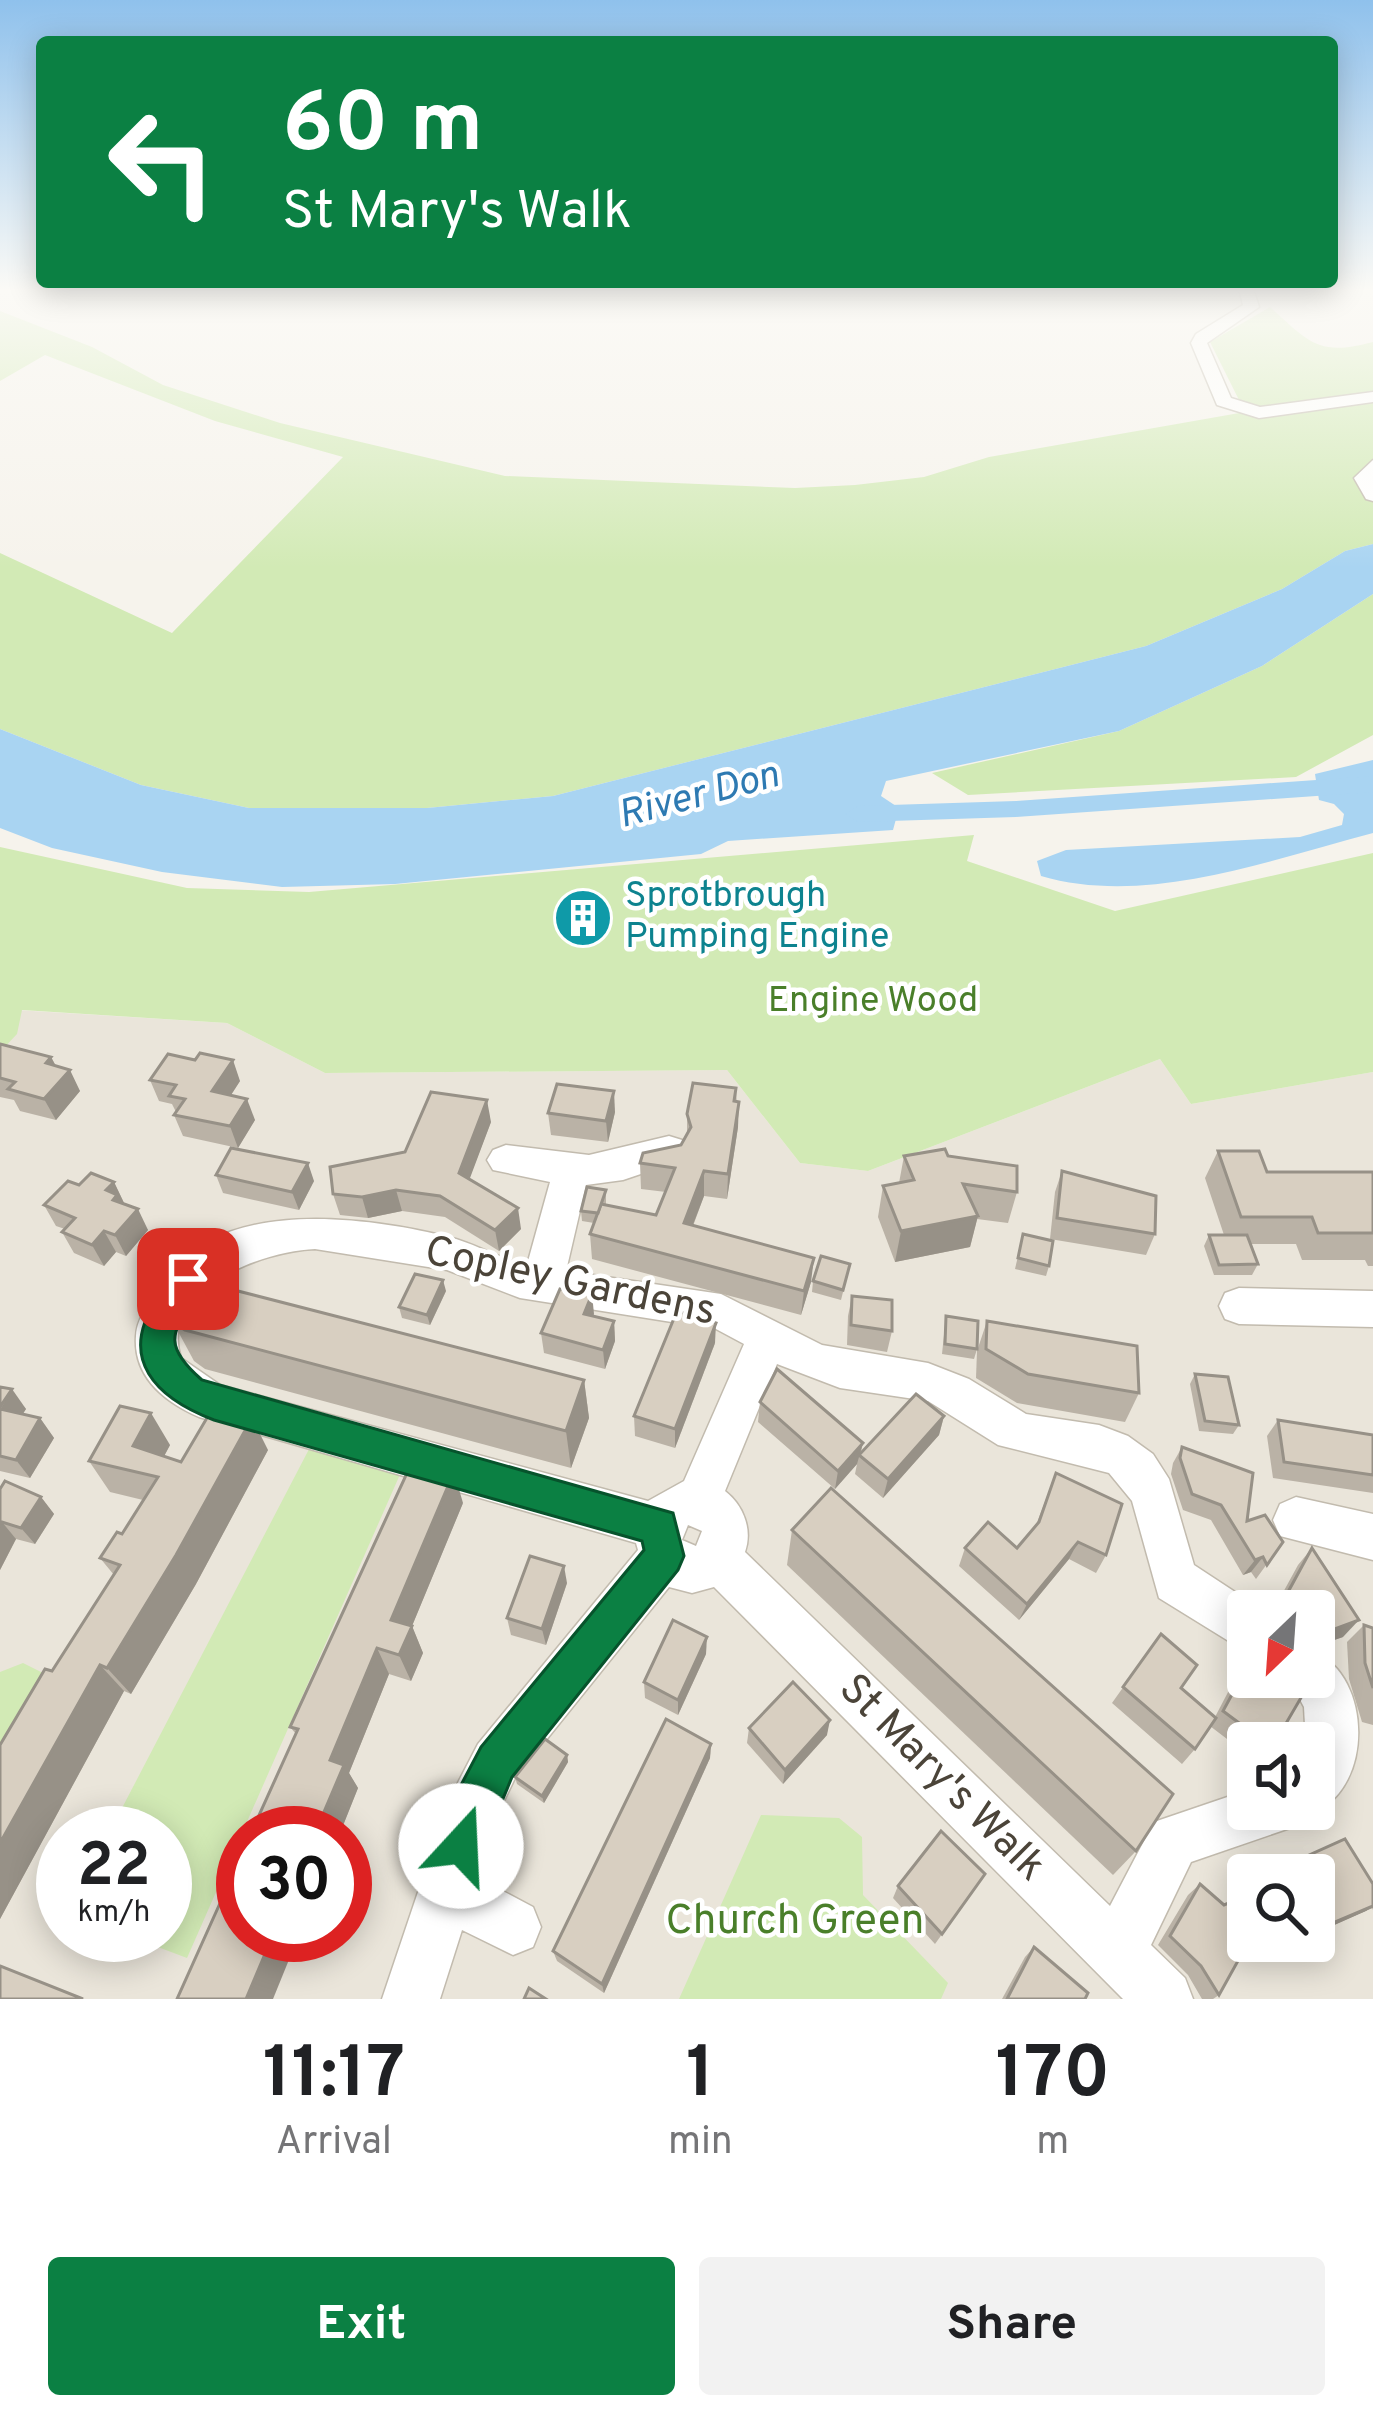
<!DOCTYPE html>
<html lang="en">
<head>
<meta charset="utf-8">
<style>
	body { margin:0; font-family:Overpass,sans-serif; background:#f2f2f2; color:#202124; height:100vh; display:flex; flex-direction:column; font-size:45px; white-space:nowrap }
	* { box-sizing:border-box; margin:0 }
	p { font-size:39px; color:#757577 }
	.icon { flex:none; width:66px; height:66px; fill:none; stroke:currentColor; stroke-width:2; stroke-linecap:round; stroke-linejoin:round }
	.map { position:relative; height:1999px; overflow:hidden }
	.drawer { display:flex; flex-direction:column; background:#fff; flex:1 }
	.drawer>* { flex:none }
	.hud { position:absolute; left:36px; top:36px; width:1302px; height:252px; border-radius:12px; box-shadow:0 6px 30px #0003; background:#0b8043; color:#fff; overflow:hidden }
	.needle { width:78px; rotate:205deg }
	.tools { position:absolute; left:1227px; top:1590px; display:grid; gap:24px }
	.tools a { display:grid; place-items:center; width:108px; height:108px; border-radius:12px; background:#fff; box-shadow:0 6px 30px #0003; font-size:60px }
	.speed { position:absolute; left:36px; top:1806px; display:flex; gap:24px; font-size:60px; font-weight:700; text-align:center }
	.speed>* { display:grid; place-content:center; width:156px; height:156px; border-radius:50%; background:#fff; box-shadow:0 6px 30px #0003; line-height:1 }
	.speed small { font-size:30px; font-weight:400 }
	.speed .limit { border:18px solid #d22; background:#fff; color:#111 }
	.pin { position:absolute; display:grid; place-items:center; width:102px; height:102px; color:#fff; margin:-51px; border-radius:24px; box-shadow:0 6px 18px #0006 }
	.me { position:absolute; width:132px; margin:-66px; rotate:20deg; stroke-linejoin:round; filter:drop-shadow(0 0 9px #0008) }
	.turn { display:flex; align-items:center; gap:42px; height:252px; padding:0 48px; font-size:54px }
	.turn .icon { width:156px; height:156px; stroke-width:2.5 }
	.turn b { display:block; font-size:84px; line-height:102px }
	.eta { display:flex; justify-content:space-evenly; align-items:center; height:204px; text-align:center }
	.eta b { font-size:72px; font-weight:700; line-height:84px }
	.primary-button { display:flex; gap:24px; margin-top:auto; padding:24px 48px }
	.primary-button a { flex:1; height:138px; border-radius:12px; background:#0b8043; color:#fff; font-size:48px; font-weight:700; line-height:138px; text-align:center }
	.primary-button a+a { background:#f2f2f2; color:#202124 }
	.map>svg:first-child { display:block }
</style>
</head>
<body>
<div class="map">
<svg width="1373" height="1999" viewBox="0 0 1373 1999">
	<rect width="100%" height="100%" fill="#f6f3ec"/>
	<path fill="#eae5da" fill-rule="evenodd" d="M0,1009L227,1023L325,1073L727,1070L800,1163L868,1171L1160,1059L1191,1104L1373,1072V1999H0ZM1248,1611H1314V1677H1248ZM1248,1743H1314V1809H1248ZM63,1833H165V1935H63ZM243,1833H345V1935H243ZM1248,1875H1314V1941H1248Z"/>
	<g fill="#d2eab5">
		<path d="M1270,307C1309,342 1318,357 1373,342V544L1345,551L1282,589L1146,646L553,796L427,808H249L141,785L0,729V553L172,633L343,457L215,421L45,355L0,381V311L92,347L163,385L280,423L505,476L795,488L855,485L924,477L989,457L1245,412L1210,342Z"/>
		<path d="M1373,594V735L1296,777L968,795L932,773L1119,731L1262,666Z"/>
		<path d="M974,835L967,861L1115,911L1373,853V1072L1191,1104L1160,1059L868,1171L800,1163L727,1070L325,1073L227,1023L22,1010L17,1034L0,1052V847L187,888L309,892Z"/>
		<path d="M319,1430L409,1454L187,1958L126,1935H165V1833H109Z"/>
		<path d="M23,1663L55,1679L0,1772V1672Z"/>
		<path d="M761,1815L839,1818L862,1837L863,1895L948,1983L941,1999H679Z"/>
	</g>
	<g fill="#a9d4f2">
		<path d="M1373,544V594L1262,666L1119,731L886,781L881,796L899,808L893,830L728,841L701,854L395,884L282,887L162,872L52,848L0,828V729L141,785L249,808H427L553,796L1146,646L1282,589L1345,551Z"/>
		<path d="M1373,760V833C1269,860 1147,907 1041,876L1037,861L1066,850L1300,837L1342,825L1344,814L1334,804L1319,800L1315,774Z"/>
	</g>
	<g fill="none" stroke-linecap="round" stroke-linejoin="round">
		<path fill="#a9d4f2" fill-rule="evenodd" d="M1373,776V792L1016,817L858,822L845,814L858,806L1016,801Z"/>
		<g stroke="#c2bbae" stroke-width="3">
			<g id="minor">
				<path d="M1239,288H1253L1259,307L1207,343L1231,398L1260,407L1373,392V402L1259,418L1217,405L1191,343L1196,334L1243,305Z"/>
				<path d="M1373,460V501L1366,499L1354,478Z"/>
				<path d="M669,1136L682,1140L687,1150L682,1160L623,1180L586,1185L566,1271L721,1294L822,1345L928,1363L969,1379L1026,1414L1099,1425L1128,1436L1153,1454L1169,1479L1194,1565L1264,1611H1248V1653L1159,1598L1132,1501L1109,1473L998,1445L928,1401L840,1388L777,1364L725,1491C743,1505 753,1529 745,1552L1110,1906L1154,1822L1248,1790V1809H1298L1290,1828L1191,1862L1151,1945L1185,1978L1193,1999H1123L714,1587L692,1593L669,1587L514,1780L500,1809L478,1878L533,1907L541,1927L533,1947L513,1955L462,1930L440,1999H382L449,1800L478,1744L638,1550L636,1543L199,1417C165,1402 133,1377 136,1336C137,1315 154,1297 165,1280C221,1196 367,1217 449,1237C476,1244 500,1259 527,1265L550,1182L493,1170L487,1160L493,1150L506,1145L589,1155ZM315,1249L447,1270L520,1298L716,1329L744,1344L684,1481L648,1501L220,1385L181,1358C158,1289 263,1251 315,1249ZM688,1525L702,1531L696,1546L682,1540Z"/>
				<path d="M1239,1288L1373,1291V1327L1239,1324L1225,1319L1219,1306L1225,1293Z"/>
				<path d="M1296,1497L1373,1514V1560L1280,1536L1273,1520L1280,1504Z"/>
				<path d="M1314,1652C1373,1677 1373,1788 1314,1812L1306,1809H1314V1743H1306L1304,1707L1288,1677H1314Z"/>
			</g>
		</g>
		<use href="#minor" fill="#fff" fill-rule="evenodd"/>
	</g>
	<g fill="#bab2a6">
		<path d="M0,1044L51,1057L56,1066L80,1091L56,1120L20,1111L14,1100L0,1097Z"/>
		<path d="M150,1080L240,1081L231,1095L255,1120L238,1148L183,1136L174,1115L176,1112L172,1104L159,1101Z"/>
		<path d="M736,1088L738,1127L727,1199L704,1196L693,1226L811,1282L801,1315L592,1259L590,1234L594,1223L582,1221L581,1211L606,1190V1205L656,1215L666,1192L641,1189L640,1163L681,1145L687,1134V1114Z"/>
		<path d="M615,1112L608,1142L551,1135L548,1113Z"/>
		<path d="M491,1122L469,1179L521,1229L499,1251L445,1217L402,1211L368,1218L340,1215L333,1194L405,1152Z"/>
		<path d="M1218,1151L1267,1172H1373V1266H1368L1365,1260H1302L1296,1244H1250L1258,1264L1252,1275H1214L1204,1246L1209,1235H1224L1205,1178Z"/>
		<path d="M904,1156H948L1017,1192L1008,1223L977,1219L970,1247L895,1262L878,1217L883,1186L899,1183Z"/>
		<path d="M1062,1171L1155,1234L1146,1255L1050,1239L1055,1192Z"/>
		<path d="M216,1175L314,1181L299,1210L223,1193Z"/>
		<path d="M114,1182L124,1203L148,1230L126,1256L116,1252L104,1266L74,1253L62,1232L65,1229L56,1226L44,1205L79,1185Z"/>
		<path d="M1023,1234L1049,1266L1046,1276L1015,1269Z"/>
		<path d="M850,1264L841,1300L812,1292L813,1281Z"/>
		<path d="M446,1291L430,1325L402,1318L399,1307Z"/>
		<path d="M592,1294L593,1316L614,1321L615,1341L605,1369L544,1353L541,1333Z"/>
		<path d="M852,1296L892,1331L887,1352L847,1345L848,1316Z"/>
		<path d="M946,1316L977,1349L974,1359L942,1354Z"/>
		<path d="M987,1321L1139,1393L1125,1422L1017,1403L976,1378L977,1351Z"/>
		<path d="M173,1322L584,1380L589,1418L571,1468L205,1369L194,1361Z"/>
		<path d="M715,1343L675,1448L635,1436L634,1416Z"/>
		<path d="M1195,1374L1239,1425L1233,1434L1199,1431L1190,1384Z"/>
		<path d="M0,1387L26,1409L22,1414L40,1418L54,1438L30,1478L0,1471Z"/>
		<path d="M760,1402L863,1443L861,1452L944,1416L939,1435L883,1498L855,1474L857,1464L835,1489L758,1422Z"/>
		<path d="M1278,1420L1373,1435V1493L1273,1478L1267,1436Z"/>
		<path d="M170,1445L164,1456L181,1462L268,1450L196,1584L131,1694L124,1691L0,1919V1745L52,1671L114,1575L100,1558L122,1534L143,1500L110,1492L89,1461Z"/>
		<path d="M1182,1447L1247,1521L1283,1542L1256,1579L1251,1572L1243,1575L1211,1520L1183,1510L1171,1474L1173,1463Z"/>
		<path d="M1056,1473L1106,1555L1096,1573L1069,1559L1019,1620L959,1566L965,1548H1017L1036,1525Z"/>
		<path d="M0,1489L41,1497L54,1514L35,1544L16,1539L0,1570Z"/>
		<path d="M463,1503L412,1626L423,1653L411,1681L389,1674L349,1773L358,1788L340,1833H251L296,1734L290,1727Z"/>
		<path d="M792,1530L1136,1851L1113,1875L787,1565Z"/>
		<path d="M1312,1548L1343,1637L1314,1647V1611H1276L1274,1609L1298,1565Z"/>
		<path d="M567,1583L546,1645L511,1635L507,1618Z"/>
		<path d="M1364,1625L1373,1628V1725L1362,1722L1349,1679L1347,1642Z"/>
		<path d="M1161,1634L1181,1688L1215,1717L1237,1675L1248,1663L1288,1743H1248V1755L1210,1726L1195,1749L1182,1764L1112,1703Z"/>
		<path d="M706,1654L678,1715L645,1698L644,1682Z"/>
		<path d="M749,1728L827,1735L783,1784L747,1743Z"/>
		<path d="M711,1744L710,1758L604,1993L557,1961L553,1951Z"/>
		<path d="M567,1755L568,1762L544,1803L517,1784L515,1777Z"/>
		<path d="M1287,1865L1373,1884V1910L1372,1908L1314,1934V1875H1274Z"/>
		<path d="M985,1874L935,1944L893,1898L898,1886Z"/>
		<path d="M1200,1884L1219,1995L1213,1999H1202L1188,1975L1158,1945L1188,1895Z"/>
		<path d="M1260,1941H1298L1267,1954Z"/>
		<path d="M1034,1947L1085,1999H1002L1025,1957Z"/>
	</g>
	<g fill="#979187">
		<path d="M51,1057L62,1078L70,1070L80,1091L56,1120L44,1099L46,1063Z"/>
		<path d="M233,1060L240,1081L220,1112L212,1091Z"/>
		<path d="M614,1091L615,1112L608,1142L606,1121Z"/>
		<path d="M247,1099L255,1120L238,1148L230,1126Z"/>
		<path d="M487,1100L491,1122L464,1194L459,1173Z"/>
		<path d="M739,1102L738,1127L727,1199L728,1174Z"/>
		<path d="M308,1163L314,1181L299,1210L292,1192Z"/>
		<path d="M704,1171V1196L684,1248V1223Z"/>
		<path d="M114,1182L124,1203L128,1216L106,1190Z"/>
		<path d="M396,1190L402,1211L368,1218L362,1197Z"/>
		<path d="M518,1208L521,1229L499,1251L495,1230Z"/>
		<path d="M138,1209L148,1230L126,1256L115,1235Z"/>
		<path d="M978,1216L970,1247L895,1262L901,1231Z"/>
		<path d="M104,1231L116,1252L104,1266L92,1245Z"/>
		<path d="M814,1258L811,1282L801,1315L804,1291Z"/>
		<path d="M443,1280L446,1291L430,1325L427,1315Z"/>
		<path d="M592,1294L594,1314L586,1334L584,1314Z"/>
		<path d="M614,1321L615,1341L605,1369L603,1350Z"/>
		<path d="M716,1323L715,1343L675,1448V1429Z"/>
		<path d="M584,1380L589,1418L571,1468L566,1431Z"/>
		<path d="M12,1389L26,1409L14,1428L0,1410Z"/>
		<path d="M151,1413L170,1445L153,1477L133,1446Z"/>
		<path d="M944,1416L939,1435L883,1498L888,1479Z"/>
		<path d="M40,1418L54,1438L30,1478L16,1460Z"/>
		<path d="M252,1418L268,1450L196,1584L131,1694L107,1668Z"/>
		<path d="M863,1443L857,1464L835,1489L838,1471Z"/>
		<path d="M454,1472L463,1503L412,1626L423,1653L411,1681L399,1655L391,1620Z"/>
		<path d="M41,1497L54,1514L35,1544L21,1528Z"/>
		<path d="M2,1522L16,1539L0,1570V1525Z"/>
		<path d="M1078,1542L1069,1559L1019,1620L1027,1604Z"/>
		<path d="M1263,1557L1251,1572L1243,1575L1255,1560Z"/>
		<path d="M564,1566L567,1583L546,1645L542,1629Z"/>
		<path d="M1359,1620L1343,1637L1314,1647V1638L1316,1636Z"/>
		<path d="M707,1637L706,1654L678,1715V1700Z"/>
		<path d="M377,1648L389,1674L349,1773L358,1788L340,1833H315L330,1760Z"/>
		<path d="M100,1665L124,1691L0,1919V1843Z"/>
		<path d="M830,1720L827,1735L783,1784L785,1770Z"/>
		<path d="M711,1744L710,1758L604,1993L602,1984Z"/>
		<path d="M567,1755L568,1762L544,1803L542,1796Z"/>
		<path d="M1373,1906L1366,1911L1314,1934V1931Z"/>
		<path d="M273,1935H299L273,1999H246Z"/>
		<path d="M1291,1941H1298L1267,1954L1282,1945Z"/>
	</g>
	<g fill="#d8cfc1" stroke="#979187" stroke-width="3">
		<path d="M0,1044L51,1057L46,1063L70,1070L44,1099L8,1089L15,1082L0,1078Z"/>
		<path d="M200,1053L233,1060L212,1091L247,1099L230,1126L174,1115L185,1099L169,1096L176,1085L150,1080L168,1054L195,1060Z"/>
		<path d="M693,1083L736,1088L734,1101L739,1102L728,1174L704,1171L684,1223L814,1258L804,1291L590,1234L601,1204L656,1215L675,1168L640,1163L643,1153L681,1145L691,1127L687,1114Z"/>
		<path d="M557,1084L614,1091L606,1121L548,1113Z"/>
		<path d="M431,1092L487,1100L459,1173L518,1208L495,1230L440,1196L396,1190L362,1197L333,1194L330,1167L405,1152Z"/>
		<path d="M231,1148L308,1163L292,1192L216,1175Z"/>
		<path d="M945,1149L948,1156L1017,1166V1192L963,1184L978,1216L901,1231L883,1186L914,1180L904,1156Z"/>
		<path d="M1218,1151H1259L1267,1172H1373V1233H1318L1312,1217H1241Z"/>
		<path d="M1062,1171L1156,1196L1155,1234L1057,1218Z"/>
		<path d="M91,1173L114,1182L106,1190L117,1195L113,1200L138,1209L115,1235L104,1231L92,1245L62,1232L75,1218L44,1205L68,1181L79,1185Z"/>
		<path d="M587,1187L606,1190L598,1213L581,1211Z"/>
		<path d="M1023,1234L1053,1241L1049,1266L1018,1258Z"/>
		<path d="M1209,1235H1247L1258,1264L1219,1265Z"/>
		<path d="M821,1256L850,1264L843,1290L813,1281Z"/>
		<path d="M415,1274L443,1280L427,1315L399,1307Z"/>
		<path d="M199,1281L584,1380L566,1431L185,1330L173,1322Z"/>
		<path d="M560,1289L592,1294L584,1314L614,1321L603,1350L541,1333Z"/>
		<path d="M852,1296L892,1300V1331L851,1325Z"/>
		<path d="M677,1311L716,1323L675,1429L634,1416Z"/>
		<path d="M946,1316L978,1321L977,1349L945,1344Z"/>
		<path d="M987,1321L1137,1346L1139,1393L1028,1374L986,1349Z"/>
		<path d="M777,1369L863,1443L838,1471L760,1402Z"/>
		<path d="M1195,1374L1228,1377L1239,1425L1205,1421Z"/>
		<path d="M0,1387L12,1389L0,1407Z"/>
		<path d="M916,1394L944,1416L888,1479L859,1455Z"/>
		<path d="M120,1406L151,1413L133,1446L181,1462L214,1406L252,1418L176,1555L107,1668L100,1665L0,1843V1745L45,1669L52,1671L120,1565L100,1558L117,1532L122,1534L158,1477L89,1461Z"/>
		<path d="M0,1409L40,1418L16,1460L0,1456Z"/>
		<path d="M1278,1420L1373,1435V1475L1284,1462Z"/>
		<path d="M1182,1447L1253,1473L1247,1521L1265,1515L1283,1542L1267,1565L1263,1557L1255,1560L1221,1505L1192,1494L1180,1458Z"/>
		<path d="M413,1460L454,1472L391,1620L412,1626L399,1655L377,1648L330,1760L344,1765L315,1833H251L298,1729L290,1727Z"/>
		<path d="M1056,1473L1122,1504L1106,1555L1078,1542L1027,1604L965,1548L988,1522L1017,1548L1039,1522Z"/>
		<path d="M5,1481L41,1497L21,1528L2,1522L0,1525V1489Z"/>
		<path d="M831,1488L1173,1794L1136,1851L792,1530Z"/>
		<path d="M1312,1548L1359,1620L1316,1636L1314,1632V1611H1301L1288,1592Z"/>
		<path d="M530,1556L564,1566L542,1629L507,1618Z"/>
		<path d="M673,1620L707,1637L678,1700L644,1682Z"/>
		<path d="M1364,1625L1373,1628V1688L1365,1663Z"/>
		<path d="M1161,1634L1197,1665L1181,1688L1216,1718L1195,1749L1123,1687Z"/>
		<path d="M1248,1665V1677H1275L1302,1696L1281,1732L1288,1743H1266L1223,1711Z"/>
		<path d="M793,1682L830,1720L785,1770L749,1728Z"/>
		<path d="M666,1719L711,1744L602,1984L553,1951Z"/>
		<path d="M545,1739L567,1755L542,1796L515,1777Z"/>
		<path d="M941,1831L985,1874L942,1934L898,1886Z"/>
		<path d="M1345,1839L1373,1884V1906L1314,1931V1875H1291L1287,1865Z"/>
		<path d="M243,1852V1935H273L246,1999H177Z"/>
		<path d="M1200,1884L1224,1905L1248,1895L1249,1941L1219,1995L1201,1966L1170,1936Z"/>
		<path d="M1034,1947L1088,1993L1085,1999H1007Z"/>
		<path d="M0,1966L83,1999H0Z"/>
		<path d="M529,1988L546,1999H524Z"/>
	</g>
	<linearGradient id="sky" x2="0" y2="1"><stop stop-color="#8fc1ec"/><stop offset="0.51" stop-color="#fbfaf6"/><stop offset="1" stop-color="#fbfaf6" stop-opacity="0"/></linearGradient>
	<rect width="1373" height="568" fill="url(#sky)"/>
	<path fill="#0b8043" stroke="#07532c" stroke-width="3" d="M188,1265L200,1269L205,1279C182,1326 152,1337 202,1380L673,1513L684,1556L678,1570L512,1777L477,1861L461,1868L446,1861L439,1846L461,1785L481,1747L644,1550L642,1541L214,1420C156,1398 117,1359 157,1299C166,1285 172,1270 188,1265Z"/>
	<defs>
		<g id="building-disc" transform="scale(3)"><circle r="9.5" fill="#0f9aa8" stroke="#fff"/><path d="M-4-6H4V6H1V3H-1V6H-4ZM-2.5-4.3h1.7v1.8h-1.7ZM.8-4.3h1.7v1.8H.8ZM-2.5-1h1.7V.8h-1.7ZM.8-1h1.7V.8H.8Z" fill="#fff"/></g>
	</defs>
	<g fill-rule="evenodd">
		<use href="#building-disc" x="583" y="918"/>
	</g>
	<g text-anchor="middle" dominant-baseline="central" stroke-width="9" stroke-linejoin="round" paint-order="stroke">
		<g font-size="36" fill="#0d838f" stroke="#fff" text-anchor="start">
			<text x="625" y="897">Sprotbrough<tspan x="625" dy="41">Pumping Engine</tspan></text>
		</g>
		<g font-size="36" fill="#4a7f2a" stroke="#fff">
			<text x="873" y="1002">Engine Wood</text>
		</g>
		<g font-size="39" font-style="italic" fill="#2e7ab2" stroke="#fff">
			<text transform="translate(699 797) rotate(-15)">River Don</text>
		</g>
		<g font-size="42" fill="#4b4439" stroke="#fff">
			<text transform="translate(570 1283) rotate(12)">Copley Gardens</text>
			<text transform="translate(941 1779) rotate(45)">St Mary's Walk</text>
		</g>
		<g font-size="42" fill="#4a7f2a" stroke="#fff">
			<text x="795" y="1922">Church Green</text>
		</g>
	</g>
</svg>
<div class="tools">
<a><svg class="needle" viewBox="-14 -14 28 28"><path d="M0-13l5 13h-10z" fill="#e53935"/><path d="M0 13l5-13h-10z" fill="#757577"/></svg></a>
<a><svg class="icon" aria-label="sound" viewBox="0 0 24 24"><path d="M4 9h4l5-4v14l-5-4H4zM17 9q2 3 0 6"/></svg></a>
<a><svg class="icon" aria-label="search" viewBox="0 0 24 24"><circle cx="10" cy="10" r="6"/><path d="M15 15l6 6"/></svg></a>
</div>
<div class="speed"><div>22<small>km/h</small></div><div class="limit">30</div></div>
<div class="pin" style="left:188px;top:1279px;background:#d93025"><svg class="icon" aria-label="arrive" viewBox="0 0 24 24"><path d="M6 21V4h12l-3 4 3 4H6"/></svg></div>
<svg class="me" style="left:461px;top:1846px" viewBox="-20 -20 40 40"><circle r="19" fill="#fff"/><path d="M0-13L10 11 0 6-10 11z" fill="#0b8043"/></svg>
<div class="hud">
<div class="turn"><svg class="icon" aria-label="left" viewBox="0 0 24 24"><path d="M17 20v-9H6M10 6l-5 5 5 5"/></svg><div><b>60 m</b>St Mary's Walk</div></div>
</div>
</div>
<section class="drawer">
<div class="eta">
<div><b>11:17</b><p>Arrival</p></div>
<div><b>1</b><p>min</p></div>
<div><b>170</b><p>m</p></div>
</div>
<div class="primary-button"><a>Exit</a><a>Share</a></div>
</section>
</body>
</html>
